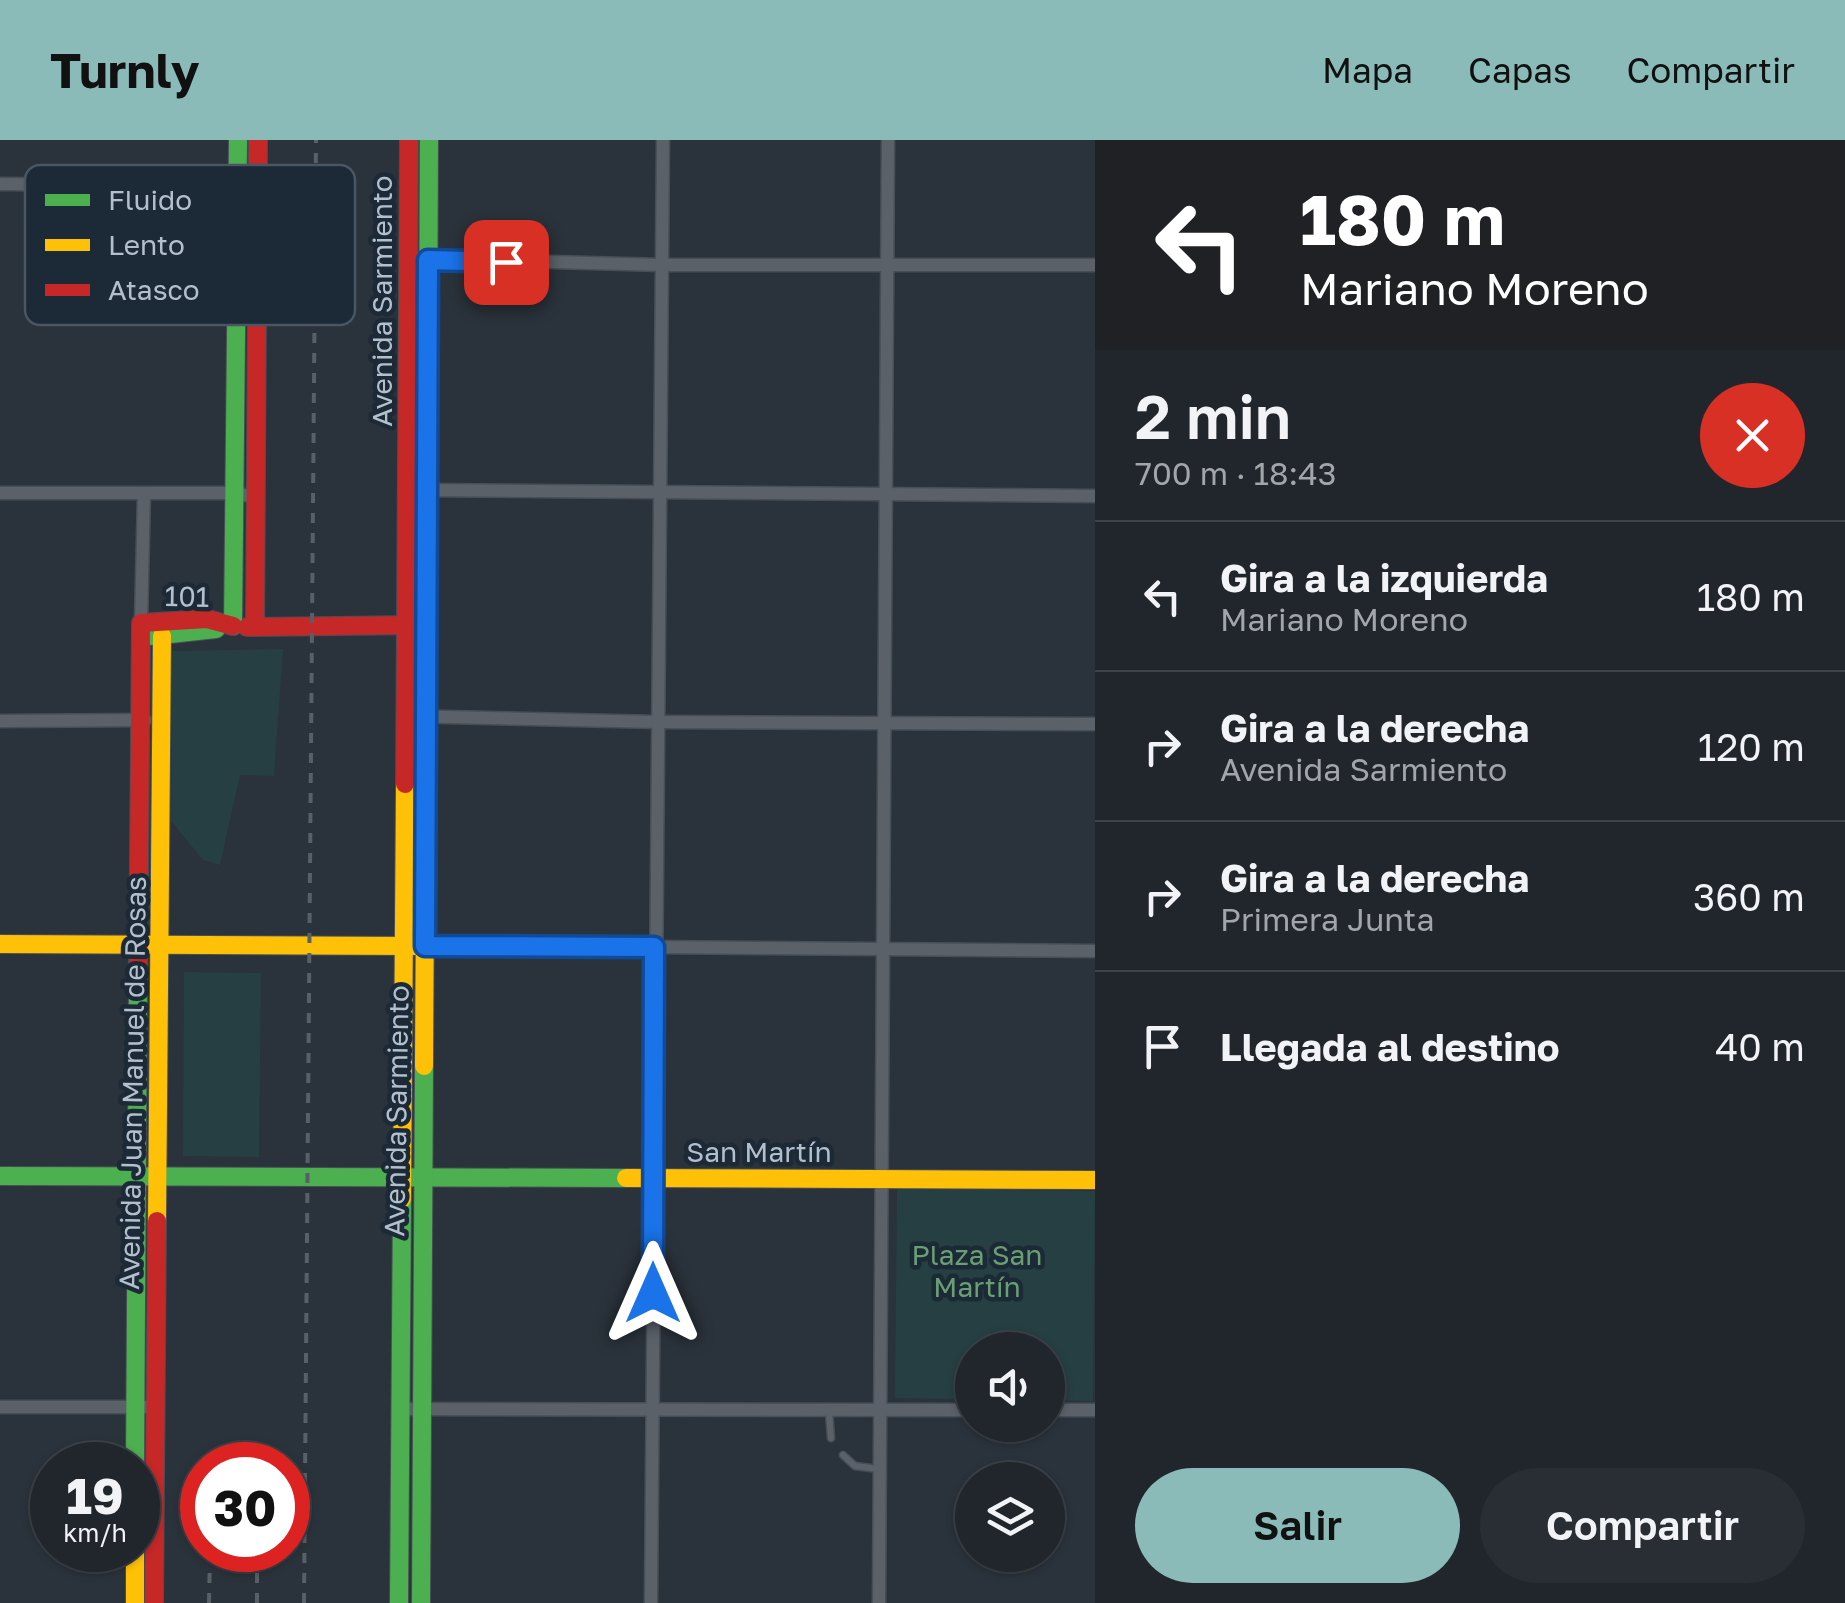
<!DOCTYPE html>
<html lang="es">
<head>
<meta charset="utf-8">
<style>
	body { margin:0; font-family:"Golos Text",sans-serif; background:#282e34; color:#f1f3f6; height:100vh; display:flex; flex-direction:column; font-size:38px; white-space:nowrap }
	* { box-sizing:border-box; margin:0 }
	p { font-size:32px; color:#a2a5a9 }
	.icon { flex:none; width:55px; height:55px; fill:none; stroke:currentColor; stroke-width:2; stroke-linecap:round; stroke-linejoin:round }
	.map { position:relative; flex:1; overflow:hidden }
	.sheet { display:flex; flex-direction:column; background:#20262c; width:750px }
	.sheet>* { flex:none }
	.guide { background:#202124; color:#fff; overflow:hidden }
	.controls { position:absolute; left:955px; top:1192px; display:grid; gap:20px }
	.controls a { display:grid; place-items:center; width:110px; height:110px; border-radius:50%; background:#20262c; box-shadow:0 2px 8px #0004,0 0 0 2px #3d4348; font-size:50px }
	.speed { position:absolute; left:30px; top:1302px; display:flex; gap:20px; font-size:50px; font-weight:700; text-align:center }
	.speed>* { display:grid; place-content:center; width:130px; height:130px; border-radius:50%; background:#20262c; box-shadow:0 2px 8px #0004,0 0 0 2px #3d4348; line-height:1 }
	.speed small { font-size:25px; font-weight:400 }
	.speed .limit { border:15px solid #d22; background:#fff; color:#111 }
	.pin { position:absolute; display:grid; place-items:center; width:85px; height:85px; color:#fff; margin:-42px; border-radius:20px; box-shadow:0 5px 15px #0006 }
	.me { position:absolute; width:110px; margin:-55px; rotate:0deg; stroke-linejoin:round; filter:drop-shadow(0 0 8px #0008) }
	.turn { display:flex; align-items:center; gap:35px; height:210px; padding:0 40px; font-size:45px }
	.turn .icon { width:130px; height:130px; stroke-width:2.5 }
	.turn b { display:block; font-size:70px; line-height:85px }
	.round { display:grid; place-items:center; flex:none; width:105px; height:105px; border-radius:52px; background:#282e34 }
	.summary { display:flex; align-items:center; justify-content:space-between; height:170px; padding:0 40px }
	h1 { font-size:60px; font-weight:600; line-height:75px }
	.action { display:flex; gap:20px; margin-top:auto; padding:20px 40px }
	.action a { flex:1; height:115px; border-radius:60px; background:#8bbbb9; color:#111; font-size:40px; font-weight:600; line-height:115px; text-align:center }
	.action a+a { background:#282e34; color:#f1f3f6 }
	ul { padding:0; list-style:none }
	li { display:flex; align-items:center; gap:30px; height:150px; padding:0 40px; border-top:2px solid #3d4348 }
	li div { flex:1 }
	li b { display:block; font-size:38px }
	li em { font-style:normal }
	header { display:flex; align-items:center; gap:60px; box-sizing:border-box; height:140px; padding:0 50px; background:#8bbbb9; color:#111 }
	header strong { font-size:48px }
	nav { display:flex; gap:55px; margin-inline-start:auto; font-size:35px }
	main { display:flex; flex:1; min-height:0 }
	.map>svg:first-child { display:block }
</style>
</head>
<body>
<header>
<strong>Turnly</strong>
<nav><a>Mapa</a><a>Capas</a><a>Compartir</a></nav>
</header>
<main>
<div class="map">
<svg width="1095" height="1463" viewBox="0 0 1095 1463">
	<rect width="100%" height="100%" fill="#2a323b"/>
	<g fill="#263f42">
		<path d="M283,509L274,636L240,635L220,725L203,720L171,681L172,511Z"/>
		<path d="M146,600H154L152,791H144Z"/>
		<path d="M184,832L261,833L259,1017L183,1016Z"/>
		<path d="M897,1049L1095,1051L1093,1261L1048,1260V1210H972V1259L895,1258Z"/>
	</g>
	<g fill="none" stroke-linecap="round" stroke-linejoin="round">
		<g stroke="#484e55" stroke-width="9">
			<g id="lane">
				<path d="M829,1272L831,1298"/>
				<path d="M843,1315L855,1326L879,1329"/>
			</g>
		</g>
		<g stroke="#484e55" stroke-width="15">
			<g id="street">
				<path d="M0,44L258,46"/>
				<path d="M408,118L661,125H1095"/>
				<path d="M423,350L1095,356"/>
				<path d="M0,353H234L255,357"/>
				<path d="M141,483L144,353"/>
				<path d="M405,576L658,582L1095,584"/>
				<path d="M0,581L145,580"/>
				<path d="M425,805L1095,811"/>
				<path d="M0,1267H156"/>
				<path d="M400,1269L972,1270"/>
				<path d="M1048,1270H1095"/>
				<path d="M651,1463L663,0"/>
				<path d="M879,1463L888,0"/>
			</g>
		</g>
		<g stroke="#484e55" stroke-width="20">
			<g id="fast">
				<path d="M427,415L429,0"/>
				<path d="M233,486L238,0"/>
				<path d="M152,496L216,489"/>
				<path d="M0,1036L626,1038"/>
				<path d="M135,1325L138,839"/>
				<path d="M399,1463L402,1059"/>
				<path d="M421,1463L424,926"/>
			</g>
		</g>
		<g stroke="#484e55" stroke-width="20">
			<g id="slow">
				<path d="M0,804L414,806"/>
				<path d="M424,926L427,415"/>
				<path d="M626,1038L1095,1040"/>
				<path d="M402,1059L405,644"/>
				<path d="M157,1081L162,496"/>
				<path d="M135,1410V1463"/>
			</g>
		</g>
		<g stroke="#484e55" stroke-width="20">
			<g id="jam">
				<path d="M247,487L416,485"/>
				<path d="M255,487L258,0"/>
				<path d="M405,644L409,0"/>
				<path d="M138,839L141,483L207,479L233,486"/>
				<path d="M154,1463L157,1081"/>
			</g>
		</g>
		<use href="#lane" stroke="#5b6169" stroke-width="6"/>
		<use href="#street" stroke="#5b6169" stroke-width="12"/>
		<use href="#fast" stroke="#4caf50" stroke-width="18"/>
		<use href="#slow" stroke="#ffc107" stroke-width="18"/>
		<use href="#jam" stroke="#c62828" stroke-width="18"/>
		<g stroke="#595f66" stroke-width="4" stroke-dasharray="10 10" stroke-linecap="butt">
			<path d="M210,1325V1314"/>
			<path d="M258,1325V1322"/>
			<path d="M209,1463L210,1410"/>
			<path d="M257,1463V1410"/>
			<path d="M304,1463L316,0"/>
		</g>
	</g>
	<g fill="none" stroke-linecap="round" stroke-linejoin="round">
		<g stroke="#114b97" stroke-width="25">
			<path id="route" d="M506,122L428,120L425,806L654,807L653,1153"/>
		</g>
		<use href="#route" stroke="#1a73e8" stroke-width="18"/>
	</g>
	<g text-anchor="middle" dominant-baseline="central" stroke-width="9" stroke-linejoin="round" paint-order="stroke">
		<g font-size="28" fill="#b4bfcc" stroke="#1c2937">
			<text transform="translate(381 161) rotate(-90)">Avenida Sarmiento</text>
			<text transform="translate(187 456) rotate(1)">101</text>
			<text transform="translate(132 943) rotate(-89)">Avenida Juan Manuel de Rosas</text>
			<text transform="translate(396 971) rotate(-89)">Avenida Sarmiento</text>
			<text x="759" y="1011">San Martín</text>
		</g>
		<g font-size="28" fill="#699f72" stroke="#1c2937">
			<text x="977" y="1114">Plaza San<tspan x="977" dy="32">Martín</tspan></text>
		</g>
	</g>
	<rect x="25" y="25" width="330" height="160" rx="15" fill="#1c2937" stroke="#4a5664" stroke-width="2.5"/>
	<rect x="45" y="54" width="45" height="12" fill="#4caf50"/>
	<rect x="45" y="99" width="45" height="12" fill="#ffc107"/>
	<rect x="45" y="144" width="45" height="12" fill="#c62828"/>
	<g font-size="28" fill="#b4bfcc">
		<text x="108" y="70">Fluido</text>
		<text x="108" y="115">Lento</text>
		<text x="108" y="160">Atasco</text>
	</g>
</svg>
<div class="controls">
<a><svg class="icon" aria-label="sound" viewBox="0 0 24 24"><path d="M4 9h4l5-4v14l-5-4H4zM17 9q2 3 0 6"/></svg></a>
<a><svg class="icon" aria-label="layers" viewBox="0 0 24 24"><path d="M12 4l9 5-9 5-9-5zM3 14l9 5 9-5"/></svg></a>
</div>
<div class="speed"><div>19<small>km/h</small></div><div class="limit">30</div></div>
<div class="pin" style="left:506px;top:122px;background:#d93025"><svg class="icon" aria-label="arrive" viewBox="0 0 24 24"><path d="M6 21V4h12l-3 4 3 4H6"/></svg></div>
<svg class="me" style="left:653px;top:1153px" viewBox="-20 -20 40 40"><path d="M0-17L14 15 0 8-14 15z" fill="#1a73e8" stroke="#fff" stroke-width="4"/></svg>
</div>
<section class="sheet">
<div class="guide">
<div class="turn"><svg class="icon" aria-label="left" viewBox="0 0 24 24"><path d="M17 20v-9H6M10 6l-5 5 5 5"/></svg><div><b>180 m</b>Mariano Moreno</div></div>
</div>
<div class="summary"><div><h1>2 min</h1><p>700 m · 18:43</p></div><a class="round" style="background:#d93025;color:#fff"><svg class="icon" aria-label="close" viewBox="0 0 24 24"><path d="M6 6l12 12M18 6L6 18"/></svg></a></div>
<ul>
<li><svg class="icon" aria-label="left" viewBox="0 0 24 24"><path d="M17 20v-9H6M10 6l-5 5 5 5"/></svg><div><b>Gira a la izquierda</b><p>Mariano Moreno</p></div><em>180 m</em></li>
<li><svg class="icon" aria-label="right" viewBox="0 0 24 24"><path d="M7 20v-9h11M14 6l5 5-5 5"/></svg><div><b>Gira a la derecha</b><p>Avenida Sarmiento</p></div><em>120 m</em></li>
<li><svg class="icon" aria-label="right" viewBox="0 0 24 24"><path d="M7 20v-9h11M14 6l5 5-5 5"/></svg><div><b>Gira a la derecha</b><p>Primera Junta</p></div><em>360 m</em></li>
<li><svg class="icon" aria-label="arrive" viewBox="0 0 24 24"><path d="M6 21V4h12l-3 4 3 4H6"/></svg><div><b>Llegada al destino</b></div><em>40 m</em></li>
</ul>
<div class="action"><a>Salir</a><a>Compartir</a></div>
</section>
</main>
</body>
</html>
